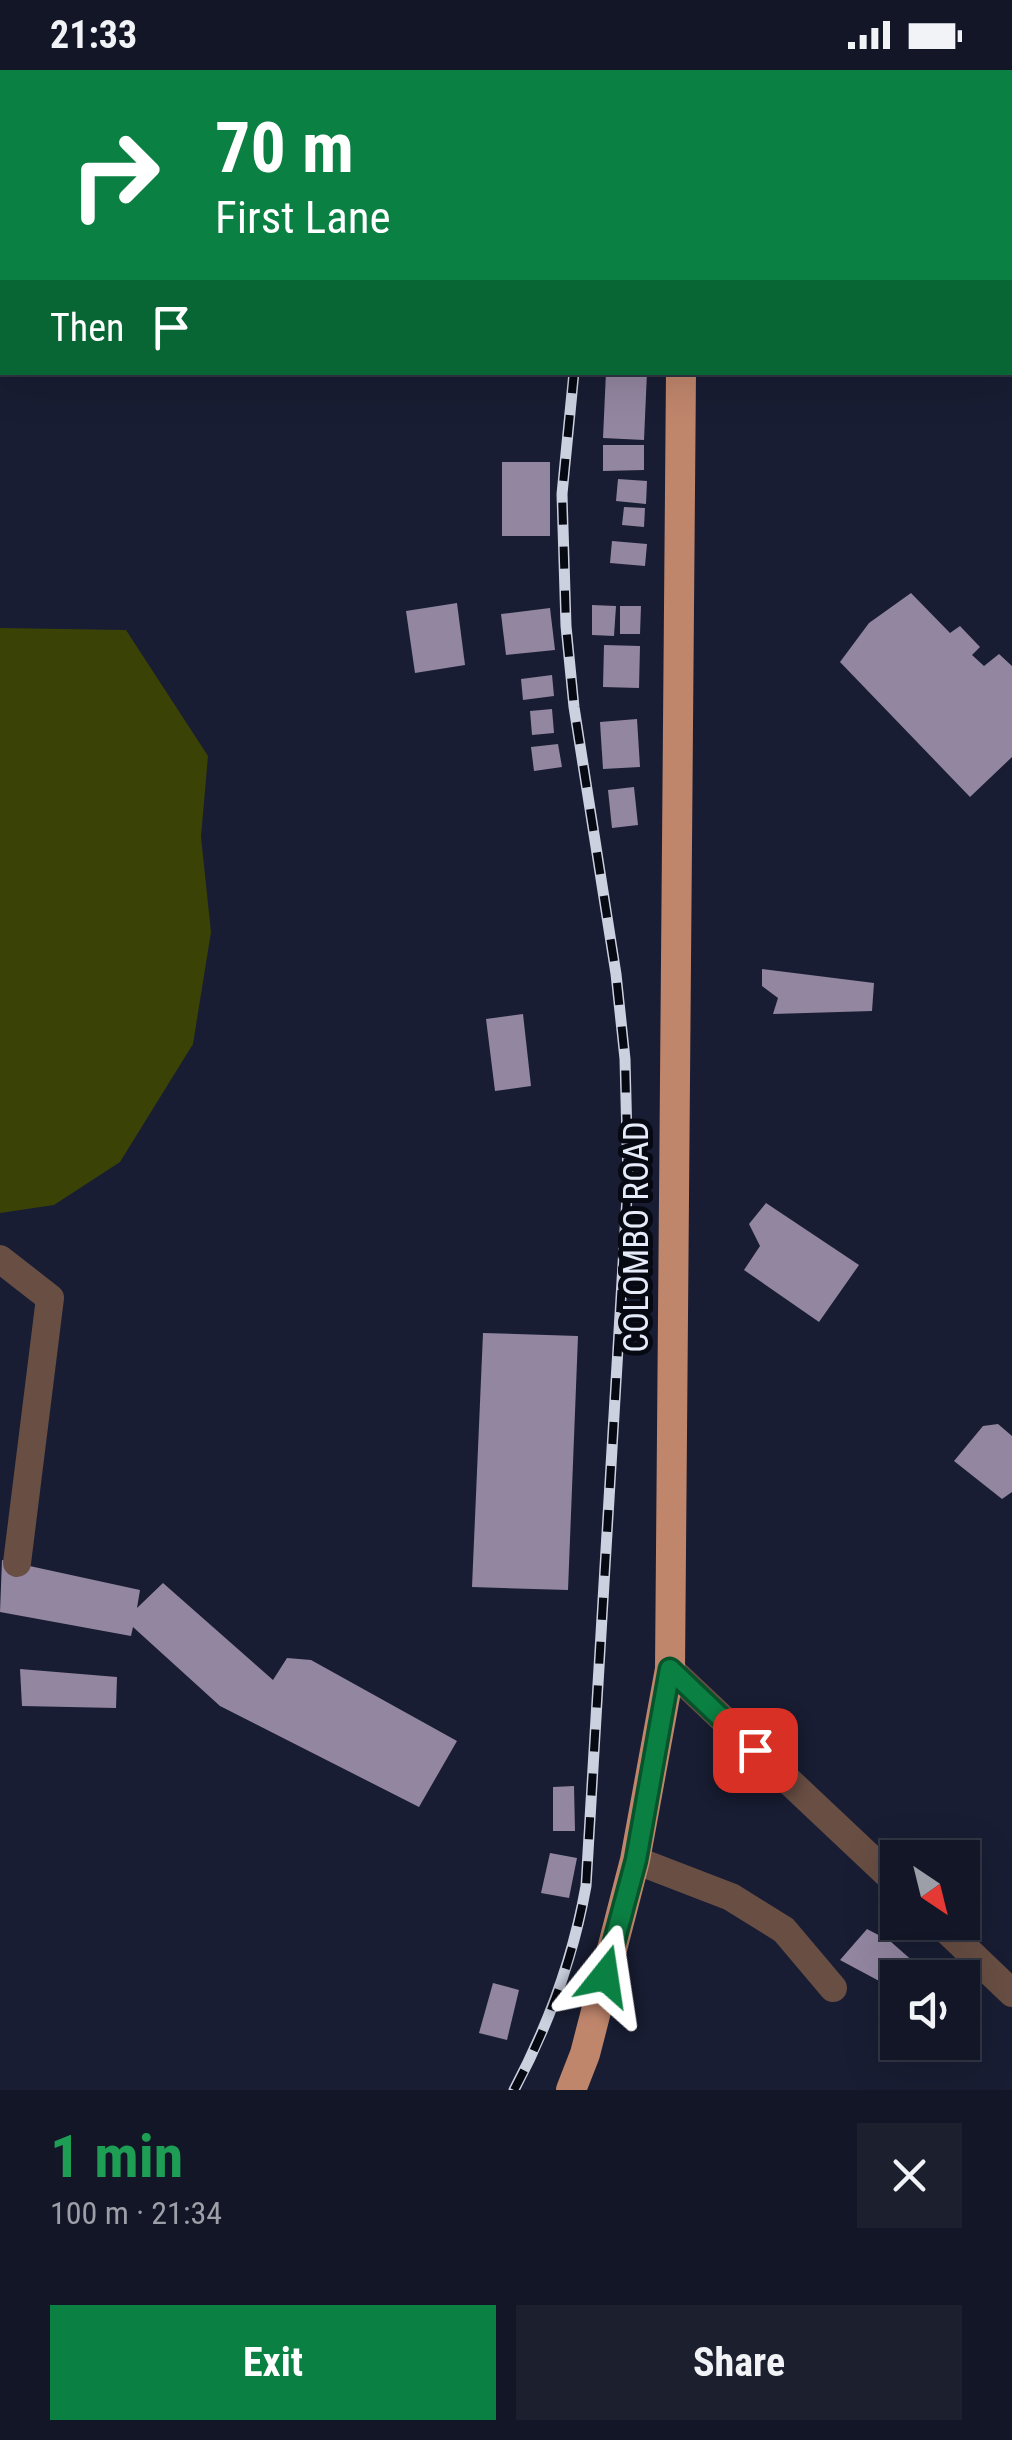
<!DOCTYPE html>
<html lang="en">
<head>
<meta charset="utf-8">
<style>
	body { margin:0; font-family:"Roboto Condensed",sans-serif; background:#1b1f2e; color:#f1f3f6; height:100vh; display:flex; flex-direction:column; font-size:38px; white-space:nowrap }
	* { box-sizing:border-box; margin:0 }
	p { font-size:32px; color:#9c9fa7 }
	.icon { flex:none; width:55px; height:55px; fill:none; stroke:currentColor; stroke-width:2; stroke-linecap:round; stroke-linejoin:round }
	.map { position:relative; height:2020px; overflow:hidden }
	.sheet { display:flex; flex-direction:column; background:#121626; flex:1 }
	.sheet>* { flex:none }
	.top-card { position:absolute; left:0px; top:0px; width:1012px; height:305px; box-shadow:0 10px 40px #0002,0 0 0 2px #313543; background:#0b8043; color:#fff; overflow:hidden }
	.needle { width:65px; rotate:145deg }
	.buttons { position:absolute; left:880px; top:1770px; display:grid; gap:20px }
	.buttons a { display:grid; place-items:center; width:100px; height:100px; border-radius:0px; background:#121626; box-shadow:0 10px 40px #0002,0 0 0 2px #313543; font-size:50px }
	.pin { position:absolute; display:grid; place-items:center; width:85px; height:85px; color:#fff; margin:-42px; border-radius:20px; box-shadow:0 5px 15px #0006 }
	.me { position:absolute; width:110px; margin:-55px; rotate:15deg; stroke-linejoin:round; filter:drop-shadow(0 0 8px #0008) }
	.turn { display:flex; align-items:center; gap:35px; height:210px; padding:0 50px; font-size:45px }
	.turn .icon { width:130px; height:130px; stroke-width:2.5 }
	.turn b { display:block; font-size:70px; line-height:85px }
	.then { display:flex; align-items:center; height:95px; padding:0 50px; background:#0003; gap:20px; font-size:38px }
	.round { display:grid; place-items:center; flex:none; width:105px; height:105px; border-radius:0px; background:#1b1f2e }
	.head { display:flex; align-items:center; justify-content:space-between; height:170px; padding:0 50px }
	h1 { font-size:60px; font-weight:700; line-height:75px; color:#1e9e55 }
	.button { display:flex; gap:20px; margin-top:auto; padding:20px 50px }
	.button a { flex:1; height:115px; border-radius:0px; background:#0b8043; color:#fff; font-size:40px; font-weight:700; line-height:115px; text-align:center }
	.button a+a { background:#1b1f2e; color:#f1f3f6 }
	.status { display:flex; justify-content:space-between; align-items:center; height:70px; padding:0 50px; background:#121626; direction:ltr }
	.status svg { height:28px; fill:currentColor }
	.map>svg:first-child { display:block }
</style>
</head>
<body>
<div class="status"><b>21:33</b><svg viewBox="0 0 49 12"><path d="M0 12V9h3v3zM5 12V6h3v6zM10 12V3h3v9zM15 12V0h3v12zM26 1h20v11H26zM47 4h2v5h-2z"/></svg></div>
<div class="map">
<svg width="1012" height="2020" viewBox="0 0 1012 2020">
	<rect width="100%" height="100%" fill="#181d33"/>
	<path fill="#3a4205" d="M0,558L126,560L208,686L201,767L211,862L193,974L120,1092L54,1135L0,1143Z"/>
	<g fill="#9386a1">
		<path d="M606,302H647L644,370L603,368Z"/>
		<path d="M603,375H644V400L603,401Z"/>
		<rect x="502" y="392" width="48" height="74"/>
		<path d="M618,409L647,411L646,434L616,431Z"/>
		<path d="M624,437L645,438L644,457L622,455Z"/>
		<path d="M612,471L647,474L645,496L610,493Z"/>
		<path d="M911,523L950,563L960,556L980,577L972,585L984,596L999,584L1012,596V687L970,727L840,592L869,553Z"/>
		<path d="M457,533L465,595L415,603L406,541Z"/>
		<path d="M592,535L616,536L614,566L592,565Z"/>
		<path d="M620,536H641L640,564H620Z"/>
		<path d="M550,538L555,580L506,585L501,544Z"/>
		<path d="M604,575L640,576L639,618L603,617Z"/>
		<path d="M552,605L554,626L523,630L521,609Z"/>
		<path d="M552,639L554,663L532,665L530,641Z"/>
		<path d="M637,649L640,697L603,699L600,652Z"/>
		<path d="M558,674L562,697L534,701L531,677Z"/>
		<path d="M634,717L638,755L612,758L608,720Z"/>
		<path d="M762,899L874,913L872,941L773,944L778,928L762,916Z"/>
		<path d="M523,944L531,1016L495,1021L486,949Z"/>
		<path d="M766,1133L859,1195L819,1252L744,1200L760,1176L749,1154Z"/>
		<path d="M483,1263L578,1266L568,1520L472,1517Z"/>
		<path d="M998,1354L1012,1366V1422L1002,1429L954,1391L983,1356Z"/>
		<path d="M2,1490L140,1520L137,1538L163,1513L273,1610L287,1588L311,1590L457,1671L419,1737L220,1636L133,1557L131,1566L0,1542Z"/>
		<path d="M20,1599L117,1607L116,1638L22,1636Z"/>
		<path d="M574,1716L575,1761H553V1717Z"/>
		<path d="M550,1783L577,1788L569,1828L541,1823Z"/>
		<path d="M867,1859L890,1871L932,1908H898V1927L881,1912L840,1890Z"/>
		<path d="M493,1913L519,1920L507,1970L479,1963Z"/>
	</g>
	<g fill="none" stroke-linecap="round" stroke-linejoin="round">
		<g stroke="#684e43" stroke-width="28">
			<path d="M290,2L292,0"/>
			<path d="M1010,214H1012"/>
			<path d="M0,256L2,254"/>
			<path d="M0,1189L50,1228L17,1493"/>
			<path d="M670,1599L898,1814"/>
			<path d="M635,1790L731,1827L784,1860L833,1918"/>
			<path d="M938,1852L1012,1923"/>
		</g>
		<g stroke="#c0866c" stroke-width="30">
			<path d="M679,0V2"/>
			<path d="M571,2020L585,1984L635,1790L670,1599L681,302"/>
		</g>
		<g stroke="#ccd1e0" stroke-width="11">
			<g id="rail">
				<path d="M612,2L613,0"/>
				<path d="M514,2020C549,1954 573,1889 586,1816L628,1110L625,989L616,904L574,637L566,556L562,424L574,302"/>
			</g>
		</g>
		<use href="#rail" stroke="#060812" stroke-width="8" stroke-dasharray="22" stroke-linecap="butt"/>
	</g>
	<g fill="none" stroke-linecap="round" stroke-linejoin="round">
		<g stroke="#07532c" stroke-width="25">
			<path id="route" d="M605,1906L636,1790L670,1599L755,1680"/>
		</g>
		<use href="#route" stroke="#0b8043" stroke-width="18"/>
	</g>
	<g text-anchor="middle" dominant-baseline="central" stroke-width="10" stroke-linejoin="round" paint-order="stroke">
		<g font-size="35" fill="#e6ebfa" stroke="#060812">
			<text transform="translate(636 1167) rotate(-90)">COLOMBO ROAD</text>
		</g>
	</g>
</svg>
<div class="buttons">
<a><svg class="needle" viewBox="-14 -14 28 28"><path d="M0-13l5 13h-10z" fill="#e53935"/><path d="M0 13l5-13h-10z" fill="#9c9fa7"/></svg></a>
<a><svg class="icon" aria-label="sound" viewBox="0 0 24 24"><path d="M4 9h4l5-4v14l-5-4H4zM17 9q2 3 0 6"/></svg></a>
</div>
<div class="pin" style="left:755px;top:1680px;background:#d93025"><svg class="icon" aria-label="arrive" viewBox="0 0 24 24"><path d="M6 21V4h12l-3 4 3 4H6"/></svg></div>
<svg class="me" style="left:605px;top:1906px" viewBox="-20 -20 40 40"><path d="M0-17L14 15 0 8-14 15z" fill="#0b8043" stroke="#fff" stroke-width="4"/></svg>
<div class="top-card">
<div class="turn"><svg class="icon" aria-label="right" viewBox="0 0 24 24"><path d="M7 20v-9h11M14 6l5 5-5 5"/></svg><div><b>70 m</b>First Lane</div></div>
<div class="then">Then<svg class="icon" aria-label="arrive" viewBox="0 0 24 24"><path d="M6 21V4h12l-3 4 3 4H6"/></svg></div>
</div>
</div>
<section class="sheet">
<div class="head"><div><h1>1 min</h1><p>100 m · 21:34</p></div><a class="round"><svg class="icon" aria-label="close" viewBox="0 0 24 24"><path d="M6 6l12 12M18 6L6 18"/></svg></a></div>
<div class="button"><a>Exit</a><a>Share</a></div>
</section>
</body>
</html>
